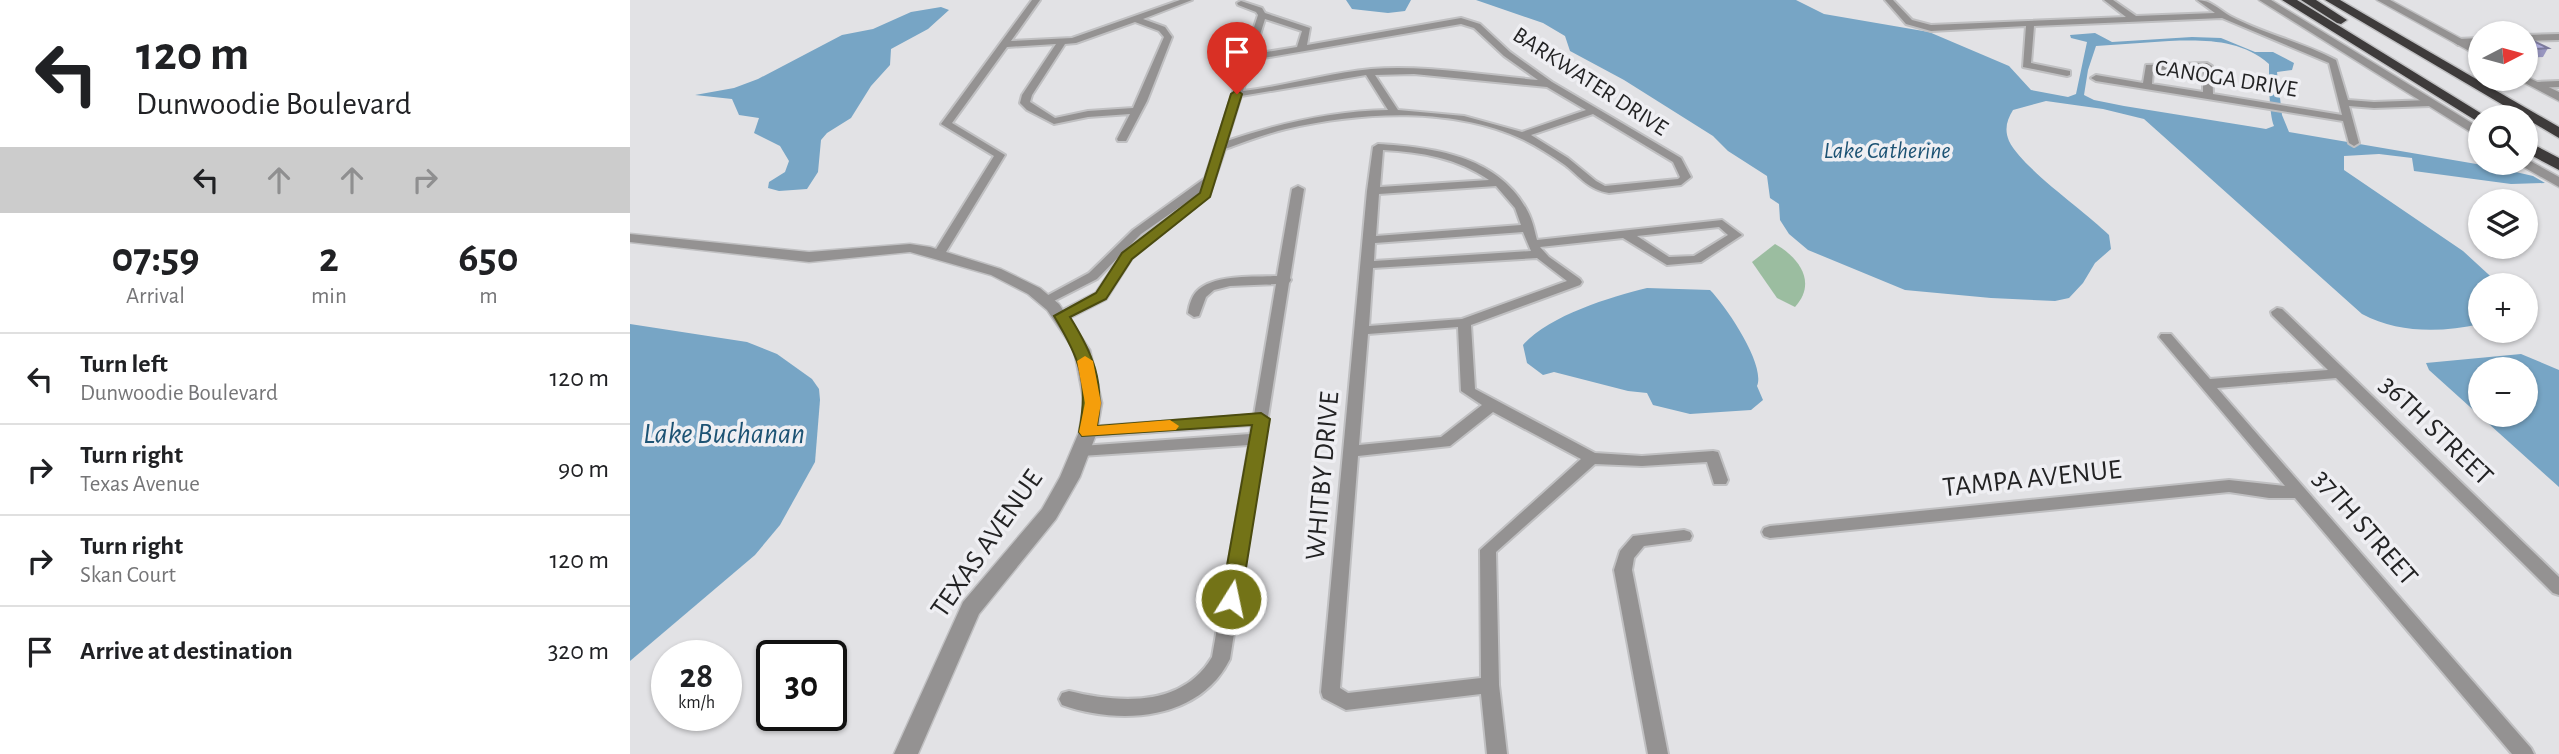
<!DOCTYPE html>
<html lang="en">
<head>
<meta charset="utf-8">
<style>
	body { margin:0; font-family:"Alegreya Sans",sans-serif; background:#f2f2f2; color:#202124; height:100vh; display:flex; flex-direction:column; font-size:26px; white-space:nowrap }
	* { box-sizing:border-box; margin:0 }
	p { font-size:23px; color:#757577 }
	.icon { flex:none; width:38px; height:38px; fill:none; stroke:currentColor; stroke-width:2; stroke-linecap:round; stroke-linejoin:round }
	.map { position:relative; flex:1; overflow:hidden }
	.side { display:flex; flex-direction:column; background:#fff; width:630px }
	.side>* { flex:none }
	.banner { background:#fff; color:#202124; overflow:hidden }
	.needle { width:46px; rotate:84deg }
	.buttons { position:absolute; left:1838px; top:21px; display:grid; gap:14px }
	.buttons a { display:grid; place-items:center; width:70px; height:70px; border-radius:50%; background:#fff; box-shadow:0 2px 5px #0004; font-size:35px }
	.speed { position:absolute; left:21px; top:640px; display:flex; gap:14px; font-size:35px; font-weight:700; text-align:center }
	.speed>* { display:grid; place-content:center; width:91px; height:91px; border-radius:50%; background:#fff; box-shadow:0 2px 5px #0004; line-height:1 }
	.speed small { font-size:18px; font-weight:400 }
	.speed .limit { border:4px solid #111; border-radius:10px; background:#fff; color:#111 }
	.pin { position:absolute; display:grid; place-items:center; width:60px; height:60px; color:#fff; margin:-72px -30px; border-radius:50% 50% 50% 0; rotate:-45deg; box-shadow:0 0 7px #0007 }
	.pin .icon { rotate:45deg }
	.me { position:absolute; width:77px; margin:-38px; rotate:10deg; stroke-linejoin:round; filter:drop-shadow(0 0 5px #0008) }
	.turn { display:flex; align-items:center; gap:24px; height:147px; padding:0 21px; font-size:32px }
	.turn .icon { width:91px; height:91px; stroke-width:2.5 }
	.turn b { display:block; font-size:49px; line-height:60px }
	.lanes { display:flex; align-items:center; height:66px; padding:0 21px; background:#0003; justify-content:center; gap:35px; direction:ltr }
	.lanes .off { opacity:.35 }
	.eta { display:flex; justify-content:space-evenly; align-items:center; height:119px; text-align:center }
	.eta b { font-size:42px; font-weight:700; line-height:49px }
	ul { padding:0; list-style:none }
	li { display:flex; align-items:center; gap:21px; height:91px; padding:0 21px; border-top:2px solid #e0e0e0 }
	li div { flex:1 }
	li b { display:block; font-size:26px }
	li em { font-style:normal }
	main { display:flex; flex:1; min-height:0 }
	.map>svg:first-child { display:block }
</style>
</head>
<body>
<main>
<section class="side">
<div class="banner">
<div class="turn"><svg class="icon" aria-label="left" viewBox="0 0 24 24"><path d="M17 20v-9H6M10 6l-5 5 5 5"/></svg><div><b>120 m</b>Dunwoodie Boulevard</div></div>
<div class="lanes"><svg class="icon" aria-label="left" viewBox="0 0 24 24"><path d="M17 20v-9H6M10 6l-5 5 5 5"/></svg><svg class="icon off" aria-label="ahead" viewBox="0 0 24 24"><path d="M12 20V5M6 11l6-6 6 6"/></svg><svg class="icon off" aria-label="ahead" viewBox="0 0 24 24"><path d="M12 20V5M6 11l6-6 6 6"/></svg><svg class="icon off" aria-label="right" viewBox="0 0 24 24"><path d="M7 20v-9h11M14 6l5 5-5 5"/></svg></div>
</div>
<div class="eta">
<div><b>07:59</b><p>Arrival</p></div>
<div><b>2</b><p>min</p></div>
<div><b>650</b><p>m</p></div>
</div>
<ul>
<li><svg class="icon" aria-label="left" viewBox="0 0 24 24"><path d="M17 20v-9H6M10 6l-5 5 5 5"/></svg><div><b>Turn left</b><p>Dunwoodie Boulevard</p></div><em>120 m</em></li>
<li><svg class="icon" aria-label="right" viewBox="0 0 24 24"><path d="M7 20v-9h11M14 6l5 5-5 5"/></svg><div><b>Turn right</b><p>Texas Avenue</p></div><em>90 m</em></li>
<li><svg class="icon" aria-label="right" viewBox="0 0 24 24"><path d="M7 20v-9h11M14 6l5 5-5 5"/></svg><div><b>Turn right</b><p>Skan Court</p></div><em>120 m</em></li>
<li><svg class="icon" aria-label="arrive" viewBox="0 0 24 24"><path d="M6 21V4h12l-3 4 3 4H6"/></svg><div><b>Arrive at destination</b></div><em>320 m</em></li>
</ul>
</section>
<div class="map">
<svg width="1929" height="754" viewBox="0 0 1929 754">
	<rect width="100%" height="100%" fill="#e2e2e5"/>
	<path fill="#9bbda0" d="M1145,244C1170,258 1187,283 1165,307L1147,298L1122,262Z"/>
	<g fill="#77a5c5" fill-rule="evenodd">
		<path d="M716,0H781L775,11L758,13L722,9Z"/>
		<path d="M846,0H1166L1194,14L1299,32L1379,66L1401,90L1438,97L1446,94L1457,42L1441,38L1440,35L1465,33L1482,42L1562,37L1591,38L1625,52H1643L1664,63L1662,70L1647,72L1652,115L1659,132L1864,167L1903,176L1915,183L1881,184L1784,171L1782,158L1749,154L1714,156V170L1833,251L1870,285H1850V324C1810,333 1768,333 1732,314L1514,119L1473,109L1416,101L1383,110C1377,120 1374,129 1379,141C1393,169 1455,211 1479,235L1481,249L1465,263L1453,283L1439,298L1425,301L1361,298L1275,290L1178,250L1159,234L1150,220L1149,204L1140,198L1137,176L1098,151L1083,136L994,80L940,51L935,36L913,23ZM1539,41C1575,40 1610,39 1639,64C1639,80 1639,114 1644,126L1636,129L1624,127L1494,106L1464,100L1454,95L1458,70L1466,46Z"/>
		<path d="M311,7L319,10L298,29L261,49L260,65L241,86L221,118L197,133L191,140L188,172L177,189L149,191L138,188L139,182L155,172L159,161L150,146L124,133L129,118L109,115L102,99L65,95L104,88L128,79L212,35L243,29L281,12Z"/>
		<path d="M1017,288L1080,290C1096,306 1136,365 1127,386L1133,400L1121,410L1060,414L1023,405L1017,393L998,391L924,372L913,375L897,363L893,345C918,316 980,297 1017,288Z"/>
		<path d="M0,324L117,342L147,354L182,379L189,389L190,400L185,462L150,525L125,555L0,661Z"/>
		<path d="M1891,354L1929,370V487L1799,370L1796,363ZM1895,369V415H1850V369Z"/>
	</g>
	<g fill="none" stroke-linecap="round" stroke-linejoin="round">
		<g stroke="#c0c0c2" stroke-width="4">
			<g id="minor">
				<path d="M402,0H410L381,41L442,38L550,0H562L513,19L535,27L542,37L517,101L496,141H488L487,139L500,114L458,117L424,124L397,110L390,103L392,95L426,44L377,47L322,123L375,155L313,257H305L303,254L364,156L311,124ZM505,22L529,31L534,37L503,108L458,111L425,118L400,102L402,95L435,44L446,43Z"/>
				<path d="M1255,0H1263L1282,20L1301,25L1496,17L1474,0H1483L1506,16L1585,13L1567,0C1581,0 1588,9 1600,16C1634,34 1672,42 1706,60L1718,100L1744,102L1800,100L1805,103L1800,106L1744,108L1719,106L1729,143L1724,146L1719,143L1713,121L1466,81L1461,78L1466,75L1513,83L1516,65L1577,63L1582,66L1583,94L1712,115L1699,63L1592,18L1404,26L1401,63L1440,71V75L1437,76L1393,67L1396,26L1301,31L1276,24ZM1573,69V92L1522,84L1523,70Z"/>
				<path d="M611,1L632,8L635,13L680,28L677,45L831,18L850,24L880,52L922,82L1051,158L1061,177L1051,185L979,193C959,190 950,177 935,165C922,156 908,147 894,140C822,106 731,112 656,129C635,134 615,142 595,149L579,196L502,258L476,299L437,319H427L425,316L427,313L466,293L493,253L570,193L511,234L467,279L420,303H410L409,300L459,273L503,230L575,178L628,15L626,12L608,5L607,3ZM635,19L672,31L667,47L624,54ZM831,24L844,28L874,56L908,80C852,75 796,65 741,69C697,73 656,86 613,91L622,60ZM784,74L917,87L956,110L892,132L834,116L768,110L745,75ZM736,75L758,110C702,111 650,123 597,141L611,96ZM963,114L1043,162L1050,177L1048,179L975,186L966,181L938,158L901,135Z"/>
				<path d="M1929,34V40L1895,41V35Z"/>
				<path d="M1850,38V44L1828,45L1824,42L1828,39Z"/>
				<path d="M1929,81V87L1907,88L1902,85L1907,82Z"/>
				<path d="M748,144C803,147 868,156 897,210C903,221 904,229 907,240L1092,220L1112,235L1071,262L1037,265L993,238L910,247L919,257L950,279L952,282L950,285L841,325L845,389L965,453L1012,456L1083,451L1088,452L1098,480L1096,484H1084L1077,462L1012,466L965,464L866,552L869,685L877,754H857L851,694L716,710L693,698L691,692L737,191L743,147ZM753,150C791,152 827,158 859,180L750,187ZM866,186L885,208L891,225L746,236L749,194ZM1089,227L1098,235L1064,256L1039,257L1007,236ZM893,232L901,251L744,261L745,243ZM907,258L937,281L832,319L739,326L743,268ZM828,327L831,391L852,405L811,437L729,445L738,334ZM863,412L951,459L850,550L851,678L718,693L710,688L728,456L820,446Z"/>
				<path d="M668,186L674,189L660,278L661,280L659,283L600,659C570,720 491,726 432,705L429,699L432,693L439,691C489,703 552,708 582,657L619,445L451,456L446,455L443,451L446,447L451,446L620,434L622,425L458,437L451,432L458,427L624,415L646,284L600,286L584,290L576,297L569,316L564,317L558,313C559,306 561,298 566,292C581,274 625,277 647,276L662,189Z"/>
				<path d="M1647,308L1652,309L1929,577V595L1923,593L1706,378L1587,388L1901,748L1904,754H1882L1665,498H1639L1599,492L1140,538L1134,536L1132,532L1134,528L1140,526L1599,480L1655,486L1529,337L1531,334H1541L1580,379L1698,370L1642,315L1641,312Z"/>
				<path d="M1054,530L1060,532L1062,536L1060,540L1014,546L1004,558L1002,570L1038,754H1018L984,570L990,551L1003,536Z"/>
			</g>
		</g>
		<g stroke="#c0c0c2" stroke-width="3">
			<g id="tertiary">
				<path d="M1629,0H1641L1850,128V138Z"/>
				<path d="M1747,0H1760L1850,49V57Z"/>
				<path d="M1895,76L1929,92V101L1891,81L1889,79H1895Z"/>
				<path d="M1895,158L1929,177V187L1890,165L1889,163H1895Z"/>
				<path d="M0,234L179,252L280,244L300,247L371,269L410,288L429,304L460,350L472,403L467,432L450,477L426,519L349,614L288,754H264L333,602L412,509L430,477L449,432L454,403L444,350L417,310L398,294L361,275L280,252L179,262L0,242Z"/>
			</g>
		</g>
		<g stroke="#c0c0c2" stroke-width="3">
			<g id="motorway">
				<path d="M1652,0H1667L1857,117H1850V121L1845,120Z"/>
				<path d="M1671,0H1686L1717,20L1711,24L1707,23Z"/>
				<path d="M1695,0H1710L1929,127V138Z"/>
				<path d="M1895,140L1929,158V170L1895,152Z"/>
			</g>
		</g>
		<use href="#minor" fill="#949292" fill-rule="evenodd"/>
		<use href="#tertiary" fill="#949292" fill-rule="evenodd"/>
		<use href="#motorway" fill="#3e3b3b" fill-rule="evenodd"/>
	</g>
	<path fill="#9896c0" d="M1895,37L1918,48L1913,57L1895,58Z"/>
	<path fill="#b1afdf" stroke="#7c7a9c" stroke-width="2" d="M1895,37L1918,48L1895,50Z"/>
	<path fill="#737317" stroke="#4b4b0f" stroke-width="2" d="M607,90L612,94L580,197L502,259L476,299L440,317C463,354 475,382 467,426L631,413L640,419L611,599L608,605L601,607L594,605L591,599L622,425L452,436L449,432C459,382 450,359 424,316L466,293L492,253L570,193L601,94Z"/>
	<path fill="#f59e0b" d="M455,356L463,361L471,403L467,426L540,420L549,426L546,430L452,436L449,432L455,403L447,361Z"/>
	<g text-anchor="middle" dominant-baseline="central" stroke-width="7" stroke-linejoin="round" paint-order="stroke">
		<g font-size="23" fill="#232324" stroke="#efeff3">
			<text transform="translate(1596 79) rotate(9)">CANOGA DRIVE</text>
			<text transform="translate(960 82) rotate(33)">BARKWATER DRIVE</text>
		</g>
		<g font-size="24" font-style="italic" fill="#1d5374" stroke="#efeff3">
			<text x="1257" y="151">Lake Catherine</text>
		</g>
		<g font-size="28" fill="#232324" stroke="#efeff3">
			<text transform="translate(1806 431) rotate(44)">36TH STREET</text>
			<text transform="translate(693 476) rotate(-85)">WHITBY DRIVE</text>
			<text transform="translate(1402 479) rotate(-6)">TAMPA AVENUE</text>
			<text transform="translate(1735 528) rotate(49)">37TH STREET</text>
			<text transform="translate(357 544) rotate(-55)">TEXAS AVENUE</text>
		</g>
		<g font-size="30" font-style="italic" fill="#1d5374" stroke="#efeff3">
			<text x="94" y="434">Lake Buchanan</text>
		</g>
	</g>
</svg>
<div class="buttons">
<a><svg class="needle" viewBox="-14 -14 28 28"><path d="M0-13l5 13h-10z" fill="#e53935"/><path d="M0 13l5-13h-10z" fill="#757577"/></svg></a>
<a><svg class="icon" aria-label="search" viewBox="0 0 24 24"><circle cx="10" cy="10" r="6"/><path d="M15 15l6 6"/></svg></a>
<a><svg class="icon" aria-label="layers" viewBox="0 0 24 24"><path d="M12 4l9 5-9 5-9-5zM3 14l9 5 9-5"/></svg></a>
<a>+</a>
<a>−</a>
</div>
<div class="speed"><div>28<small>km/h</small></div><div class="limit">30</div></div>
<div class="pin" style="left:607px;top:94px;background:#d93025"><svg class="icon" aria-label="arrive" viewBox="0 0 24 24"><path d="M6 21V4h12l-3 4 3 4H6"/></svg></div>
<svg class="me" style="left:601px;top:599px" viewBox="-20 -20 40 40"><circle r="17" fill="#737317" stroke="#fff" stroke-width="3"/><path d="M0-11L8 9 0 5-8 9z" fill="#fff"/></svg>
</div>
</main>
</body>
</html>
